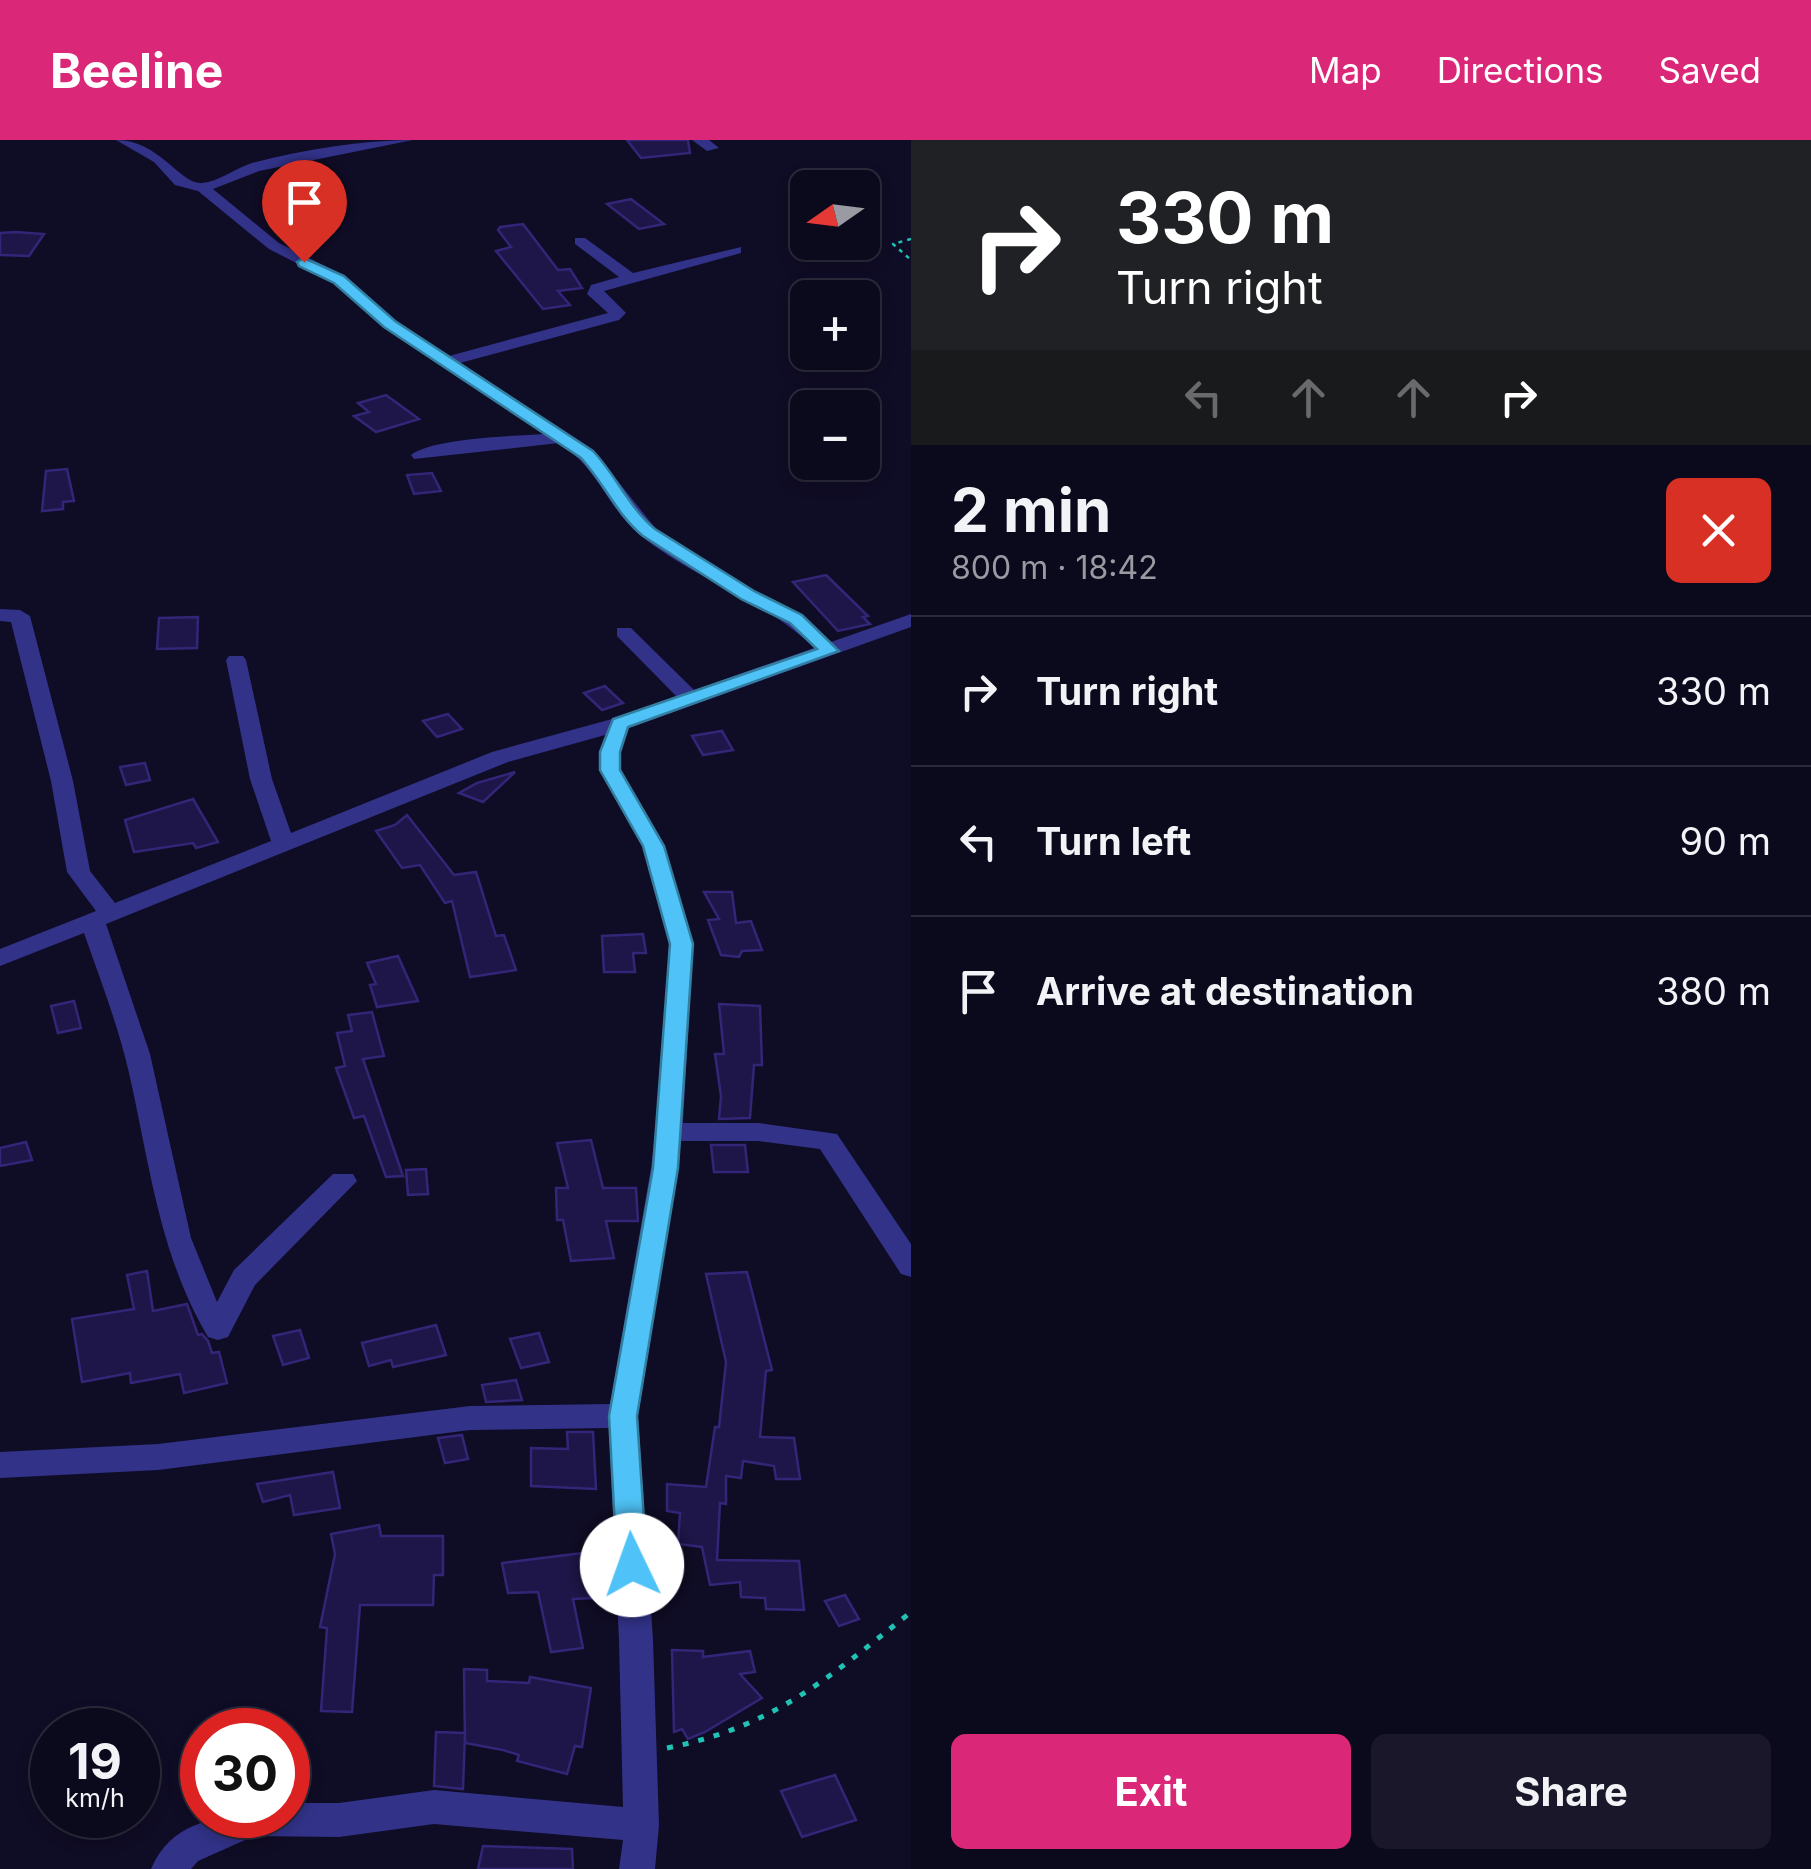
<!DOCTYPE html>
<html lang="en">
<head>
<meta charset="utf-8">
<style>
	body { margin:0; font-family:Inter,sans-serif; background:#191729; color:#f1f3f6; height:100vh; display:flex; flex-direction:column; font-size:38px; white-space:nowrap }
	* { box-sizing:border-box; margin:0 }
	p { font-size:32px; color:#9a9aa3 }
	.icon { flex:none; width:55px; height:55px; fill:none; stroke:currentColor; stroke-width:2; stroke-linecap:round; stroke-linejoin:round }
	.map { position:relative; flex:1; overflow:hidden }
	.drawer { display:flex; flex-direction:column; background:#0b091c; width:900px }
	.drawer>* { flex:none }
	.top-card { background:#202124; color:#fff; overflow:hidden }
	.needle { width:65px; rotate:256deg }
	.controls { position:absolute; left:790px; top:30px; display:grid; gap:20px }
	.controls a { display:grid; place-items:center; width:90px; height:90px; border-radius:15px; background:#0b091c; box-shadow:0 5px 15px #0003,0 0 0 2px #2b2a3b; font-size:50px }
	.speed { position:absolute; left:30px; top:1568px; display:flex; gap:20px; font-size:50px; font-weight:700; text-align:center }
	.speed>* { display:grid; place-content:center; width:130px; height:130px; border-radius:50%; background:#0b091c; box-shadow:0 5px 15px #0003,0 0 0 2px #2b2a3b; line-height:1 }
	.speed small { font-size:25px; font-weight:400 }
	.speed .limit { border:15px solid #d22; background:#fff; color:#111 }
	.pin { position:absolute; display:grid; place-items:center; width:85px; height:85px; color:#fff; margin:-102px -42px; border-radius:50% 50% 50% 0; rotate:-45deg; box-shadow:0 0 10px #0007 }
	.pin .icon { rotate:45deg }
	.me { position:absolute; width:110px; margin:-55px; rotate:357deg; stroke-linejoin:round; filter:drop-shadow(0 0 8px #0008) }
	.turn { display:flex; align-items:center; gap:35px; height:210px; padding:0 40px; font-size:45px }
	.turn .icon { width:130px; height:130px; stroke-width:2.5 }
	.turn b { display:block; font-size:70px; line-height:85px }
	.lanes { display:flex; align-items:center; height:95px; padding:0 40px; background:#0003; justify-content:center; gap:50px; direction:ltr }
	.lanes .off { opacity:.35 }
	.round { display:grid; place-items:center; flex:none; width:105px; height:105px; border-radius:15px; background:#191729 }
	.headline { display:flex; align-items:center; justify-content:space-between; height:170px; padding:0 40px }
	h1 { font-size:60px; font-weight:700; line-height:75px }
	.primary-button { display:flex; gap:20px; margin-top:auto; padding:20px 40px }
	.primary-button a { flex:1; height:115px; border-radius:15px; background:#db2777; color:#fff; font-size:40px; font-weight:700; line-height:115px; text-align:center }
	.primary-button a+a { background:#191729; color:#f1f3f6 }
	ul { padding:0; list-style:none }
	li { display:flex; align-items:center; gap:30px; height:150px; padding:0 40px; border-top:2px solid #2b2a3b }
	li div { flex:1 }
	li b { display:block; font-size:38px }
	li em { font-style:normal }
	header { display:flex; align-items:center; gap:60px; box-sizing:border-box; height:140px; padding:0 50px; background:#db2777; color:#fff }
	header strong { font-size:48px }
	nav { display:flex; gap:55px; margin-inline-start:auto; font-size:35px }
	main { display:flex; flex:1; min-height:0 }
	.map>svg:first-child { display:block }
</style>
</head>
<body>
<header>
<strong>Beeline</strong>
<nav><a>Map</a><a>Directions</a><a>Saved</a></nav>
</header>
<main>
<div class="map">
<svg width="911" height="1729" viewBox="0 0 911 1729">
	<rect width="100%" height="100%" fill="#0f0c25"/>
	<g fill="#1e1648" stroke="#332577" stroke-width="2.5">
		<path d="M627,0H688L690,13L641,18Z"/>
		<path d="M631,59L664,84L639,89L607,64Z"/>
		<path d="M523,84L558,130L570,129L582,148L558,151L570,165L543,169L496,111L511,107L498,90L500,87Z"/>
		<path d="M15,92L44,94L29,116L0,115V93Z"/>
		<path d="M386,255L419,279L376,292L354,276L369,272L358,263Z"/>
		<path d="M67,329L74,361L63,362V369L42,371L46,331Z"/>
		<path d="M432,333L441,351L414,354L407,335Z"/>
		<path d="M826,435L868,476L863,477L870,484L838,491L793,442Z"/>
		<path d="M198,477L197,508L157,509L159,478Z"/>
		<path d="M605,546L611,552L623,563L602,570L584,553Z"/>
		<path d="M448,574L462,589L437,597L423,581Z"/>
		<path d="M722,591L733,610L703,615L692,596Z"/>
		<path d="M145,623L150,640L126,645L120,627Z"/>
		<path d="M515,632L483,662L459,653L477,643Z"/>
		<path d="M193,659L218,702L196,708L193,703L134,712L125,680Z"/>
		<path d="M407,675L454,735L476,732L496,796L504,795L516,830L470,837L452,761L445,763L420,725L402,728L376,691L395,685Z"/>
		<path d="M704,752H732L736,783L751,781L762,810L742,811L739,817L721,815L708,780L719,779Z"/>
		<path d="M643,794L646,813H633L635,832H604L602,796Z"/>
		<path d="M398,816L418,861L377,867L370,845L376,844L367,823Z"/>
		<path d="M74,861L81,888L58,893L51,866Z"/>
		<path d="M719,864L760,866L762,925H754L750,978L719,979L721,956L715,914H724Z"/>
		<path d="M372,872L384,916L363,919L403,1036L386,1037L364,976L354,978L336,928L345,926L337,893L352,891L348,875Z"/>
		<path d="M591,1000L603,1048H636L638,1081H606L614,1118L571,1121L563,1080H557L556,1048H568L557,1003Z"/>
		<path d="M26,1002L32,1020L0,1026V1008Z"/>
		<path d="M711,1005H745L748,1032H714Z"/>
		<path d="M426,1029L428,1054L408,1055L406,1030Z"/>
		<path d="M147,1131L153,1171L187,1164L198,1195L202,1194L208,1201L212,1213L219,1212L227,1243L184,1253L180,1234L131,1243L130,1233L82,1242L72,1179L134,1169L127,1135Z"/>
		<path d="M747,1132L772,1230L766,1231L760,1297L794,1298L800,1339H776L774,1326L743,1321L741,1338L726,1336V1364L720,1363L717,1420L799,1421L804,1470L766,1469L765,1458L741,1457L740,1442L710,1445L702,1407L678,1404L680,1373L667,1371V1344L706,1347L715,1287H719L726,1222L706,1134Z"/>
		<path d="M436,1185L446,1215L393,1227L391,1220L369,1226L362,1203Z"/>
		<path d="M300,1190L309,1218L283,1225L273,1196Z"/>
		<path d="M539,1193L549,1222L521,1228L510,1199Z"/>
		<path d="M516,1240L522,1260L486,1262L482,1245Z"/>
		<path d="M567,1292H593L596,1349L531,1346V1308L568,1309Z"/>
		<path d="M462,1295L468,1319L445,1323L438,1298Z"/>
		<path d="M333,1332L340,1368L294,1375L290,1355L263,1362L257,1344Z"/>
		<path d="M379,1385L381,1396H443V1435H434L433,1465H360L352,1572L321,1571L327,1488L320,1487L335,1414L331,1394Z"/>
		<path d="M583,1413L585,1426L610,1424L613,1457L573,1459L583,1508L551,1512L538,1452L508,1453L502,1423Z"/>
		<path d="M845,1455L859,1479L839,1486L825,1461Z"/>
		<path d="M672,1510L703,1511V1517L750,1511L755,1532L740,1534L762,1558L705,1592L688,1599L682,1589L674,1592Z"/>
		<path d="M464,1529L487,1530V1541L529,1543L530,1537L591,1548L582,1607L575,1606L567,1634L517,1621L519,1615L503,1610L465,1603Z"/>
		<path d="M436,1592L465,1593L463,1649L434,1646Z"/>
		<path d="M835,1635L856,1680L802,1697L781,1651Z"/>
		<path d="M483,1706L572,1709L573,1729H478Z"/>
	</g>
	<g fill="none" stroke-linecap="round" stroke-linejoin="round">
		<path stroke="#21c2b3" stroke-width="2.5" stroke-dasharray="4 5" stroke-linecap="butt" d="M911,99L893,104L911,120"/>
		<path stroke="#21c2b3" stroke-width="5" stroke-dasharray="6 10" stroke-linecap="butt" d="M667,1608C774,1587 828,1538 911,1472"/>
		<g fill="#323289" fill-rule="evenodd">
			<path d="M116,0C160,0 180,45 202,43C218,42 236,28 252,23C303,10 361,0 413,0L259,31L213,49L279,103L345,136L395,181L449,216L608,173L587,154L591,145L619,137L575,104V98H585L633,133L741,107V113L604,151L626,173L619,180L460,223L593,310L656,389L755,451L803,475L831,502L911,474V487L629,588L621,612V630L664,706L693,804L683,983H758L837,994L911,1104V1137L901,1134L820,1009L758,1001H681L638,1276L653,1500L659,1685L655,1729H619L623,1700L434,1684L339,1697L254,1696L198,1721L191,1729H151C175,1672 235,1675 288,1675V1663H339L434,1650L623,1667L619,1500L609,1288L470,1290L158,1330L0,1338V1312L158,1304L470,1266L610,1264L651,1028L663,922L669,804L642,706L599,630V612L605,595L508,622L106,784L150,914L191,1098L217,1162L234,1130L333,1034H353L357,1041L255,1145L228,1197L218,1200L208,1197C159,1114 150,1025 129,933C118,885 100,839 84,793L0,826V809L96,771L67,732L51,641L11,482L0,481V469L20,470L30,476L73,641L90,731L115,763L271,701L250,639L226,520L229,516H243L246,520L272,639L291,693L492,612L612,579L677,557L617,496V488H631L694,550L814,508C765,459 693,439 640,395C606,366 600,330 559,303L414,319L411,315C432,298 514,296 544,294L383,187L333,142L269,109L198,51L175,45L154,22Z"/>
			<path d="M692,0H709L719,8L707,11Z"/>
		</g>
	</g>
	<path fill="#4fc3f7" stroke="#337fa1" stroke-width="2.5" d="M304,118L344,136L395,181L593,311C616,335 629,368 655,389L754,451L802,475L839,511L628,587L620,612V630L664,706L693,804L678,1028L637,1276L647,1425L642,1434L632,1438L622,1434L617,1425L609,1276L653,1028L670,804L643,706L600,630V612L613,579L817,509L790,483L741,459L643,396C617,375 604,343 581,318L384,187L334,143L299,126L297,122Z"/>
</svg>
<div class="controls">
<a><svg class="needle" viewBox="-14 -14 28 28"><path d="M0-13l5 13h-10z" fill="#e53935"/><path d="M0 13l5-13h-10z" fill="#9a9aa3"/></svg></a>
<a>+</a>
<a>−</a>
</div>
<div class="speed"><div>19<small>km/h</small></div><div class="limit">30</div></div>
<div class="pin" style="left:304px;top:122px;background:#d93025"><svg class="icon" aria-label="arrive" viewBox="0 0 24 24"><path d="M6 21V4h12l-3 4 3 4H6"/></svg></div>
<svg class="me" style="left:632px;top:1425px" viewBox="-20 -20 40 40"><circle r="19" fill="#fff"/><path d="M0-13L10 11 0 6-10 11z" fill="#4fc3f7"/></svg>
</div>
<section class="drawer">
<div class="top-card">
<div class="turn"><svg class="icon" aria-label="right" viewBox="0 0 24 24"><path d="M7 20v-9h11M14 6l5 5-5 5"/></svg><div><b>330 m</b>Turn right</div></div>
<div class="lanes"><svg class="icon off" aria-label="left" viewBox="0 0 24 24"><path d="M17 20v-9H6M10 6l-5 5 5 5"/></svg><svg class="icon off" aria-label="ahead" viewBox="0 0 24 24"><path d="M12 20V5M6 11l6-6 6 6"/></svg><svg class="icon off" aria-label="ahead" viewBox="0 0 24 24"><path d="M12 20V5M6 11l6-6 6 6"/></svg><svg class="icon" aria-label="right" viewBox="0 0 24 24"><path d="M7 20v-9h11M14 6l5 5-5 5"/></svg></div>
</div>
<div class="headline"><div><h1>2 min</h1><p>800 m · 18:42</p></div><a class="round" style="background:#d93025;color:#fff"><svg class="icon" aria-label="close" viewBox="0 0 24 24"><path d="M6 6l12 12M18 6L6 18"/></svg></a></div>
<ul>
<li><svg class="icon" aria-label="right" viewBox="0 0 24 24"><path d="M7 20v-9h11M14 6l5 5-5 5"/></svg><div><b>Turn right</b></div><em>330 m</em></li>
<li><svg class="icon" aria-label="left" viewBox="0 0 24 24"><path d="M17 20v-9H6M10 6l-5 5 5 5"/></svg><div><b>Turn left</b></div><em>90 m</em></li>
<li><svg class="icon" aria-label="arrive" viewBox="0 0 24 24"><path d="M6 21V4h12l-3 4 3 4H6"/></svg><div><b>Arrive at destination</b></div><em>380 m</em></li>
</ul>
<div class="primary-button"><a>Exit</a><a>Share</a></div>
</section>
</main>
</body>
</html>
